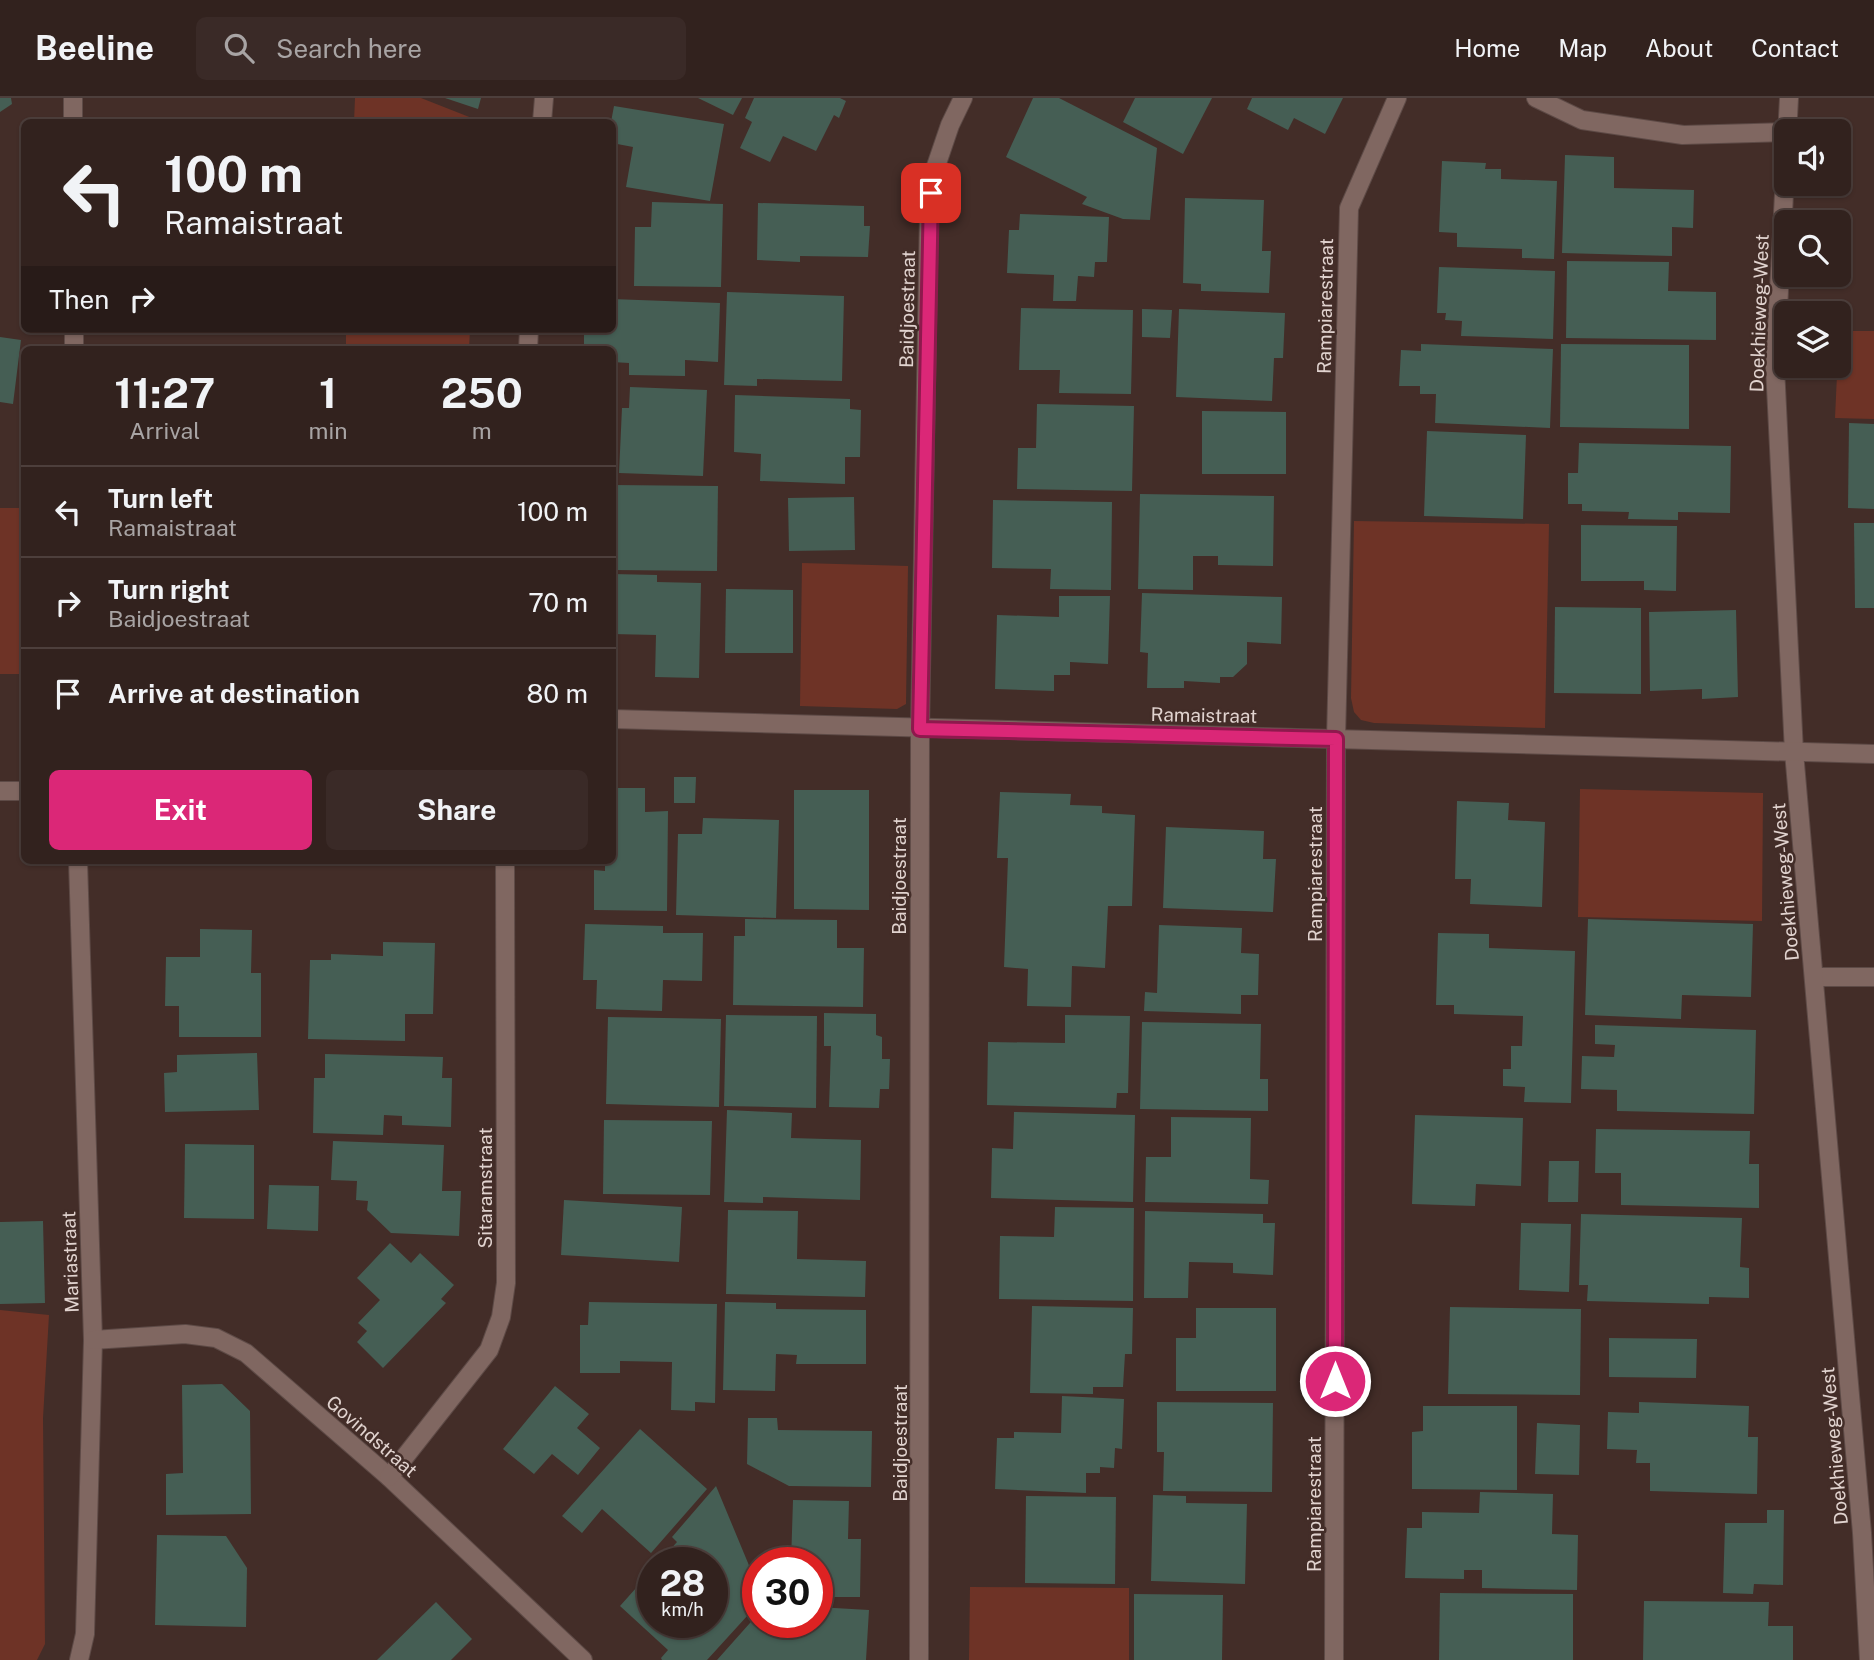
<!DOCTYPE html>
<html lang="en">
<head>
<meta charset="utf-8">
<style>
	body { margin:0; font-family:"Public Sans",sans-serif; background:#3a2a27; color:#f1f3f6; height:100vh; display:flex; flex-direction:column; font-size:26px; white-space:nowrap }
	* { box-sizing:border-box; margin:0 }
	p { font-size:23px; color:#a8a4a4 }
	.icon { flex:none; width:38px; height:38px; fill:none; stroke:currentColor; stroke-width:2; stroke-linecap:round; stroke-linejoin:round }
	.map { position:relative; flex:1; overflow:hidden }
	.sheet { position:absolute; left:21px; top:248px; width:595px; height:518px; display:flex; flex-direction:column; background:#32221e; border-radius:10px; box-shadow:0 2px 5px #0004,0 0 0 2px #4d3f3c }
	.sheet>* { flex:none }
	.banner { position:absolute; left:21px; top:21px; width:595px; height:214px; border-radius:10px; box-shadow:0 2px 5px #0004,0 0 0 2px #4d3f3c; background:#32221e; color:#f1f3f6; overflow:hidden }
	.buttons { position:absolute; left:1774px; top:21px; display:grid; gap:14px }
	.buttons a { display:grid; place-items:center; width:77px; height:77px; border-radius:10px; background:#32221e; box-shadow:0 2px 5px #0004,0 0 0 2px #4d3f3c; font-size:35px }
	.speed { position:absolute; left:637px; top:1449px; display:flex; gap:14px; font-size:35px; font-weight:700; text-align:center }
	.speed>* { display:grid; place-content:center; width:91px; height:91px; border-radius:50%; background:#32221e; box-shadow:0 2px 5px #0004,0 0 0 2px #4d3f3c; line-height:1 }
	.speed small { font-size:18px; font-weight:400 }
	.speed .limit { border:10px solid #d22; background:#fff; color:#111 }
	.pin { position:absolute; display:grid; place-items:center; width:60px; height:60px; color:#fff; margin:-30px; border-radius:14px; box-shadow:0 4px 10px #0006 }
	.me { position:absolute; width:77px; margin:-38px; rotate:0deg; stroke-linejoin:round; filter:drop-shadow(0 0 5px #0008) }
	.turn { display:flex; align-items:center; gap:24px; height:147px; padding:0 28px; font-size:32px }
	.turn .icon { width:91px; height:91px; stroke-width:2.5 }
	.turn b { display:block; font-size:49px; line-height:60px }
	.then { display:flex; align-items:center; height:66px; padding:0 28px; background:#0003; gap:14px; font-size:26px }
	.eta { display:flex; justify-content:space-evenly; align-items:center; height:119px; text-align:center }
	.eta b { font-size:42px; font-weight:700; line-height:49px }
	.action { display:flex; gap:14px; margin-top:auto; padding:14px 28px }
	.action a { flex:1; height:80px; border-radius:10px; background:#db2777; color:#fff; font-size:28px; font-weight:700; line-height:80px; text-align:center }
	.action a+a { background:#3a2a27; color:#f1f3f6 }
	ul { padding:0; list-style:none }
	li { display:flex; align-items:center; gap:21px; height:91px; padding:0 28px; border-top:2px solid #4d3f3c }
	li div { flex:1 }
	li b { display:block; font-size:26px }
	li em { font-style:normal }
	header { display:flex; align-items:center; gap:42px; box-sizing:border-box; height:98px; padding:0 35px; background:#32221e; border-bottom:2px solid #4d3f3c }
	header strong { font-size:33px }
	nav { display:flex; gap:38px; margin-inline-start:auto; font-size:24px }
	.search { width:490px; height:63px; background:#3a2a27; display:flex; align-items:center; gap:18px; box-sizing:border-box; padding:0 24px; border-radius:10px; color:#a8a4a4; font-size:26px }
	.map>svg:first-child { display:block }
</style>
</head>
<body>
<header>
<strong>Beeline</strong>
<div class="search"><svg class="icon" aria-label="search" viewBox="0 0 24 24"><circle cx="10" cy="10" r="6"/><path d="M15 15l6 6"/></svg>Search here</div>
<nav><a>Home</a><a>Map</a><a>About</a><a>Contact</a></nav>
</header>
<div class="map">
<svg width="1874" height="1562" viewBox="0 0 1874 1562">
	<rect width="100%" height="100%" fill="#432d28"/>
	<g fill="#6e3326">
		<path d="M355,0H421L482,24H354Z"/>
		<path d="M346,231H470L469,252H346Z"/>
		<path d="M1839,233H1874V321L1835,320Z"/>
		<rect x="0" y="410" width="24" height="166"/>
		<path d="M1354,423L1549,426L1545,630L1374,625L1361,622L1354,614L1351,600Z"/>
		<path d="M802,465L908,468L906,606L897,611L800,608Z"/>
		<path d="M1580,691L1763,695L1762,823L1578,819Z"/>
		<path d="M0,1212L49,1217L43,1320L45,1546L37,1562H0Z"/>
		<path d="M970,1489L1129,1490V1562H969Z"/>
	</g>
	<g fill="#455e54">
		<path d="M0,0H11L12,6L0,14Z"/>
		<path d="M445,0H481L478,11Z"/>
		<path d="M698,0H742L733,17Z"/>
		<path d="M754,0H840L846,3L839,20L834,17L816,53L783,38L770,64L740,50L752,24L745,20Z"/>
		<path d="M1033,0H1059L1157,50L1150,122L1123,121L1082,106L1087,99L1006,59Z"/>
		<path d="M1135,0H1212L1183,56L1123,24Z"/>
		<path d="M1252,0H1343L1325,36L1294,20L1288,32L1247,11Z"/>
		<path d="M614,8L724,26L710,103L626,89L633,49L612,45L611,24Z"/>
		<path d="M1565,57L1614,59V90L1694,92L1693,130L1672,129V158L1562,155Z"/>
		<path d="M1442,63L1486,65L1485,71H1501V81L1557,83L1554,161L1522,160V151L1457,149V135L1439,134Z"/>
		<path d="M1185,100L1264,102L1262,153H1271L1269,195L1201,193V186L1183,185Z"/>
		<path d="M652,104L723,106L721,189L634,188L635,129H651Z"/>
		<path d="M758,105L864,108V128H870L868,159L800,158V164L757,162Z"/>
		<path d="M1020,116L1109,119L1107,164H1095L1094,179L1078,178L1076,203H1053L1054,177L1007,175L1009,132H1019Z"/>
		<path d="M1567,163L1669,164L1668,193L1716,194V242L1566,240Z"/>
		<path d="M1439,169L1555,173L1553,241L1461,238L1462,223L1445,222L1446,215H1437Z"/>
		<path d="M727,194L844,198L842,283L757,281V288L724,287Z"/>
		<path d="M612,201L720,205L718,264L685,262V278L629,277V265L612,264V252H584V231H612Z"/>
		<path d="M1021,210L1133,212L1131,296L1059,295L1060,272H1019Z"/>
		<path d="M1142,211L1172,212L1170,240L1142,239Z"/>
		<path d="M1179,211L1285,215L1283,260H1274L1272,303L1176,299Z"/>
		<path d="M0,239L21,242L13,306L0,304Z"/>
		<rect x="202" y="246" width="112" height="6"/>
		<path d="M1421,246L1553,251L1550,330L1435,325L1436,296H1420V288H1399L1401,252L1421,253Z"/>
		<path d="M1561,246L1689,247V331L1560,329Z"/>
		<path d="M630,289L707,292L703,378L619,375L622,310H629Z"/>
		<path d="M735,297L850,301V311L861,312L860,359H845V386L760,383L761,356L734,354Z"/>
		<path d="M1037,306L1134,308L1132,393L1017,391L1018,350H1036Z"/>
		<path d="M1202,313L1286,314V376H1202Z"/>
		<path d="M1849,325L1874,326V411L1848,410Z"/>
		<path d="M1427,333L1526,337L1523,421L1424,418Z"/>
		<path d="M1579,345L1731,348L1730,415L1678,414V422L1628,421L1629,414L1582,413V406H1568V375H1578Z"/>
		<path d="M612,387L718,388L717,473L612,472Z"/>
		<path d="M1140,396L1274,398L1273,468L1218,467V458H1193V492L1138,491Z"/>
		<path d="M854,399L855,452L789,453L788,400Z"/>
		<path d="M993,402L1112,404L1111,492L1050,491L1051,471L992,470Z"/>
		<path d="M1854,425H1874V510H1855Z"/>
		<path d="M1581,427L1677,428L1676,493L1644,492V483H1581Z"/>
		<path d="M612,476L657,477V484L701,485L699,580L655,579L656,537L612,536Z"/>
		<path d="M726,491L793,492V555H725Z"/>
		<path d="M1142,495L1282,499L1281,546L1247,544V566L1233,579H1220V585L1184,583V590H1147L1148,555L1140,554Z"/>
		<path d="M1059,498H1110L1108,566L1070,564V577H1054V593L995,591L997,517L1059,519Z"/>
		<path d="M1555,509L1641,510V596L1554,595Z"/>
		<path d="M1736,512L1738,599L1702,601V591L1650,593L1649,514Z"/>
		<path d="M674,679H696L695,705H674Z"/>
		<path d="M612,690H645V714L668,713L667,813L594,812V772L605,773V763H612Z"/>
		<path d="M794,692H869V812L794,811Z"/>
		<path d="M1000,694L1071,696L1070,707L1102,708V715L1135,717L1132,808H1108L1105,870L1072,868L1071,909L1027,908L1028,871L1004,869L1008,760H997Z"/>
		<path d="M1457,703L1509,705L1508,722L1545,724L1542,809L1470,806L1471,781H1455Z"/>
		<path d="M703,720L779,722L776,820L676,817L678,736H702Z"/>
		<path d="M1166,729L1264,733L1263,761H1276L1273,814L1163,810Z"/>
		<path d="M745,821L837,822V850H864L863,909L733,907L734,838H745Z"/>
		<path d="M1588,821L1753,826L1751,899L1682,897L1681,921L1585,917Z"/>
		<path d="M585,826L663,828V835H703L702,883L663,882L662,913L596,911L597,882H583Z"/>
		<path d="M1159,827L1242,830L1241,855L1259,856L1258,897H1241V916L1144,913L1145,894L1157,895Z"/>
		<path d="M200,831L252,832L251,875H261V939H179V908H165L166,859H200Z"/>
		<path d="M1438,835L1489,836V850L1575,853L1571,1005L1524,1004L1525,989L1503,988V971H1511V948H1522L1523,918L1454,916V907H1436Z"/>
		<path d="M383,844L435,845L433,916H405V943L308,941L310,862H331V856L383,858Z"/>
		<path d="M824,915L876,916V937L882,939V961H890L889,991H880L879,1010L829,1009L831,948H824Z"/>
		<path d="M726,917L817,918L816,1010L724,1008Z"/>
		<path d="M1065,917L1130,918L1128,995H1117L1116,1010L987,1007L988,944L1065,945Z"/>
		<path d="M608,919L721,921L719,1009L606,1006Z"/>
		<path d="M1142,924L1261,926L1260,981H1268V1013L1140,1011Z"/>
		<path d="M1595,927L1756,932L1754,1016L1617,1013V992L1581,991L1582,958L1614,959L1615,947L1595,946Z"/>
		<path d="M257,955L259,1012L165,1014L164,975L177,974V957Z"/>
		<path d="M325,956L443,959L442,980H452L451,1029L402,1027V1018L384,1017L383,1037L313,1035L314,980H325Z"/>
		<path d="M727,1012L792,1015L791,1040L861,1042L860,1102L763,1099V1105L724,1104Z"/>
		<path d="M1014,1014L1135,1017L1133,1104L991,1100L992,1050L1013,1051Z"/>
		<path d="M1415,1017L1523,1020L1521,1088L1476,1086L1475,1108L1412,1106Z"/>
		<path d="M1171,1019L1251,1020L1250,1081L1269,1082L1268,1106L1145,1104L1146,1059H1171Z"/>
		<path d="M604,1022L712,1023L710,1097L603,1096Z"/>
		<path d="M1596,1031L1750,1033L1749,1066H1759V1110L1621,1107V1075H1595Z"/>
		<path d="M333,1043L444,1047L442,1093H461L459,1138L391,1135L367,1112L368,1103L356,1102L357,1083L331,1082Z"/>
		<path d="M185,1046L254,1047V1121L184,1120Z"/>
		<path d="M1549,1063H1579L1578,1104H1548Z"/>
		<path d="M269,1087L319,1088L318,1133L267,1131Z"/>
		<path d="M564,1102L682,1109L679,1164L561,1157Z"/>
		<path d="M1055,1109L1134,1110L1133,1203L999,1201L1000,1138L1054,1139Z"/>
		<path d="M728,1112L798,1113L797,1161L866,1163L865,1199L726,1196Z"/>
		<path d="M1145,1113L1263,1116V1125H1275L1273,1177L1233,1175V1165L1189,1164L1188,1200H1144Z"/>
		<path d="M1581,1116L1742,1120L1740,1169L1749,1170V1200L1709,1199V1206L1587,1203L1588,1187H1579Z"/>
		<path d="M43,1123L45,1205L0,1206V1124Z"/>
		<path d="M1521,1125L1571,1126L1569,1194L1519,1192Z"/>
		<path d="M390,1145L411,1165L420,1155L454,1187L441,1201L446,1205L383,1270L357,1244L367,1233L358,1225L380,1202L357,1180Z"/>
		<path d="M589,1204L717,1206L715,1305L695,1304V1313L671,1312L672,1264L620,1263V1275H580V1227H588Z"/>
		<path d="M725,1204L776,1205V1211L866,1212V1266H796L797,1257L776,1256L775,1293L723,1292Z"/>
		<path d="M1032,1208L1133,1210L1132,1256H1125L1123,1289H1093V1296L1030,1295Z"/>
		<path d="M1450,1209L1581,1211L1580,1297L1448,1296Z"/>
		<path d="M1196,1210H1276V1293H1176V1240H1196Z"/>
		<path d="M1609,1240L1697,1241L1696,1280L1609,1279Z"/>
		<path d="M222,1286L250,1313L251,1416L166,1417V1376L183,1375L182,1287Z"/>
		<path d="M555,1288L589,1316L577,1330L600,1350L578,1377L552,1356L534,1376L503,1351Z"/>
		<path d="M1062,1298L1124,1301L1122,1351L1115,1350L1114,1370L1100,1369V1375H1086V1395L995,1391L997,1340H1014V1334L1061,1335Z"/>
		<path d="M1157,1304L1273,1305L1272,1394L1163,1393L1164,1354H1157Z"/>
		<path d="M1639,1304L1749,1308L1748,1339H1758L1757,1396L1650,1393V1365H1636L1637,1352L1607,1351L1608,1314L1639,1315Z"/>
		<path d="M1423,1308H1517V1392L1412,1391V1334L1423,1333Z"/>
		<path d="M748,1320H777L778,1332L872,1333L871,1389L789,1388L747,1366Z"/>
		<path d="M1537,1325L1580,1327L1579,1377L1535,1376Z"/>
		<path d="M640,1331L707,1391L651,1455L602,1411L582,1435L562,1418Z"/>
		<path d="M716,1388L753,1477L744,1488L758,1500V1506L707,1562H662L661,1560L668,1552L620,1508L653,1471V1524H712V1465H658L677,1444L672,1439Z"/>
		<path d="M1480,1394L1553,1396L1552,1436L1578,1437L1577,1492L1482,1490V1472H1464V1481L1405,1480L1407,1430H1422V1414L1479,1415Z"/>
		<path d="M1153,1397L1186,1398V1405L1247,1406L1245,1486L1151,1483Z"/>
		<path d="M1026,1398L1116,1399L1115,1486L1025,1485Z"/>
		<path d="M793,1402L849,1403L848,1441H861L860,1499H817V1465H791Z"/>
		<path d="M1767,1412H1784L1783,1487L1754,1486L1753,1496L1723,1495L1725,1425H1767Z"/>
		<path d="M157,1437L226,1438L247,1470L246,1529L155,1527Z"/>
		<path d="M1440,1495L1573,1496V1562H1439Z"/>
		<path d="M1134,1496L1223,1497L1222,1562H1134Z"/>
		<path d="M1644,1503L1769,1504L1768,1528H1793V1562H1643Z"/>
		<path d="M436,1504L472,1541L451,1562H377Z"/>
		<path d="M817,1509L869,1512L866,1562H717L758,1516V1524H817Z"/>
	</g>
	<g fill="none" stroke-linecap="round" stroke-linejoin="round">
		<g stroke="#5d4a46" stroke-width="20">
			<g id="service">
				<path d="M0,693H24"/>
				<path d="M1815,879H1874"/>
			</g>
		</g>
		<g stroke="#5d4a46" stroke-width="20">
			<g id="minor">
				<path d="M73,0V24"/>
				<path d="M1536,0L1582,22L1683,37L1787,34"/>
				<path d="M1789,0L1775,269L1794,654L1862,1435L1869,1562"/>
				<path d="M542,24L544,0"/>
				<path d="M74,231V252"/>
				<path d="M528,252L529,231"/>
				<path d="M612,621L1874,656"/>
				<path d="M78,763L93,1242L85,1536L79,1562"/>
				<path d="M93,1242L185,1236L216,1240L246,1255L389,1379L583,1562"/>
				<path d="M389,1379L489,1252L501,1219L506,1185L505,763"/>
				<path d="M919,1562L920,631L929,116L934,74L950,27L963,0"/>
				<path d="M1334,1562L1336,641L1349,110L1397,0"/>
			</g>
		</g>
		<use href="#service" stroke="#806761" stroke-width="18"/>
		<use href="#minor" stroke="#806761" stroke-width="18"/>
	</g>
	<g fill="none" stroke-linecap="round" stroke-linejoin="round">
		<g stroke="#8e194d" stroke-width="18">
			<path id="route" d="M931,95L920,631L1336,641L1335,1283"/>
		</g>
		<use href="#route" stroke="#db2777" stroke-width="12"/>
	</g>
	<g text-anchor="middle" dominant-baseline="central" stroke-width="5" stroke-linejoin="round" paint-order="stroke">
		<g font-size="19" fill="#e1d3cf" stroke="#432d28">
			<text transform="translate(1325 208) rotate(-89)">Rampiarestraat</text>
			<text transform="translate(907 211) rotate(-89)">Baidjoestraat</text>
			<text transform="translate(1759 215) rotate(-88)">Doekhieweg-West</text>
			<text transform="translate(1204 617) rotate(1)">Ramaistraat</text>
			<text transform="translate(1315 776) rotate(-90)">Rampiarestraat</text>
			<text transform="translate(899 778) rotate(-90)">Baidjoestraat</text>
			<text transform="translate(1785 784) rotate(-95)">Doekhieweg-West</text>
			<text transform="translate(485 1090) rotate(-90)">Sitaramstraat</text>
			<text transform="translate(70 1164) rotate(-92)">Mariastraat</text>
			<text transform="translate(372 1338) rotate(41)">Govindstraat</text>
			<text transform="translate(900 1345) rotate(-90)">Baidjoestraat</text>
			<text transform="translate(1834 1348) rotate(-95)">Doekhieweg-West</text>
			<text transform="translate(1314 1406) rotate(-90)">Rampiarestraat</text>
		</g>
	</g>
</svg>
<div class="buttons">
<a><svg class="icon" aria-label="sound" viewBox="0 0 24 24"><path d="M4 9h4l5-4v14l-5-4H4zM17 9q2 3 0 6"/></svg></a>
<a><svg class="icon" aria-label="search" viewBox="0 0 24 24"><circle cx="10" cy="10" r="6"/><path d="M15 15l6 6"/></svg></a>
<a><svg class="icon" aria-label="layers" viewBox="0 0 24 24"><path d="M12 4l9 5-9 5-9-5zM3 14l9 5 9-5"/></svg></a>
</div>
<div class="speed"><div>28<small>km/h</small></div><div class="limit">30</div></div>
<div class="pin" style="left:931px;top:95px;background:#d93025"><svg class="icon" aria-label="arrive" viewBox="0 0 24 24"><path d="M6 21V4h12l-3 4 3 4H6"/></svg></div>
<svg class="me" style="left:1335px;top:1283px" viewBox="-20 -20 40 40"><circle r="17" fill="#db2777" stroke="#fff" stroke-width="3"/><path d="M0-11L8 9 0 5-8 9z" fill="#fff"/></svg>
<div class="banner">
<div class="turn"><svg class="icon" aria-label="left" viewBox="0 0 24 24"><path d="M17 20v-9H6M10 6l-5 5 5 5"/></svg><div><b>100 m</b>Ramaistraat</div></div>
<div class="then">Then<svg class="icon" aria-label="right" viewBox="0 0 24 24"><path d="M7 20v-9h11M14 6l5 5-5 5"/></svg></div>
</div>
<section class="sheet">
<div class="eta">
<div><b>11:27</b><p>Arrival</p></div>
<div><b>1</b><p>min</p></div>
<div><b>250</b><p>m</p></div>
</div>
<ul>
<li><svg class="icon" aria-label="left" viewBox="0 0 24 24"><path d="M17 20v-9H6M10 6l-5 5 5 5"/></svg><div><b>Turn left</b><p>Ramaistraat</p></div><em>100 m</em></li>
<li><svg class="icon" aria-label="right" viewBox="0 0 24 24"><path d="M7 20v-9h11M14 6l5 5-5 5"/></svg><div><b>Turn right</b><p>Baidjoestraat</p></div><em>70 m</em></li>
<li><svg class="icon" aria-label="arrive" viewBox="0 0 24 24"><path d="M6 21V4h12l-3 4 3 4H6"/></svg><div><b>Arrive at destination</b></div><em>80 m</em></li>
</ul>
<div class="action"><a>Exit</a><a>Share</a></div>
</section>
</div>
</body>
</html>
